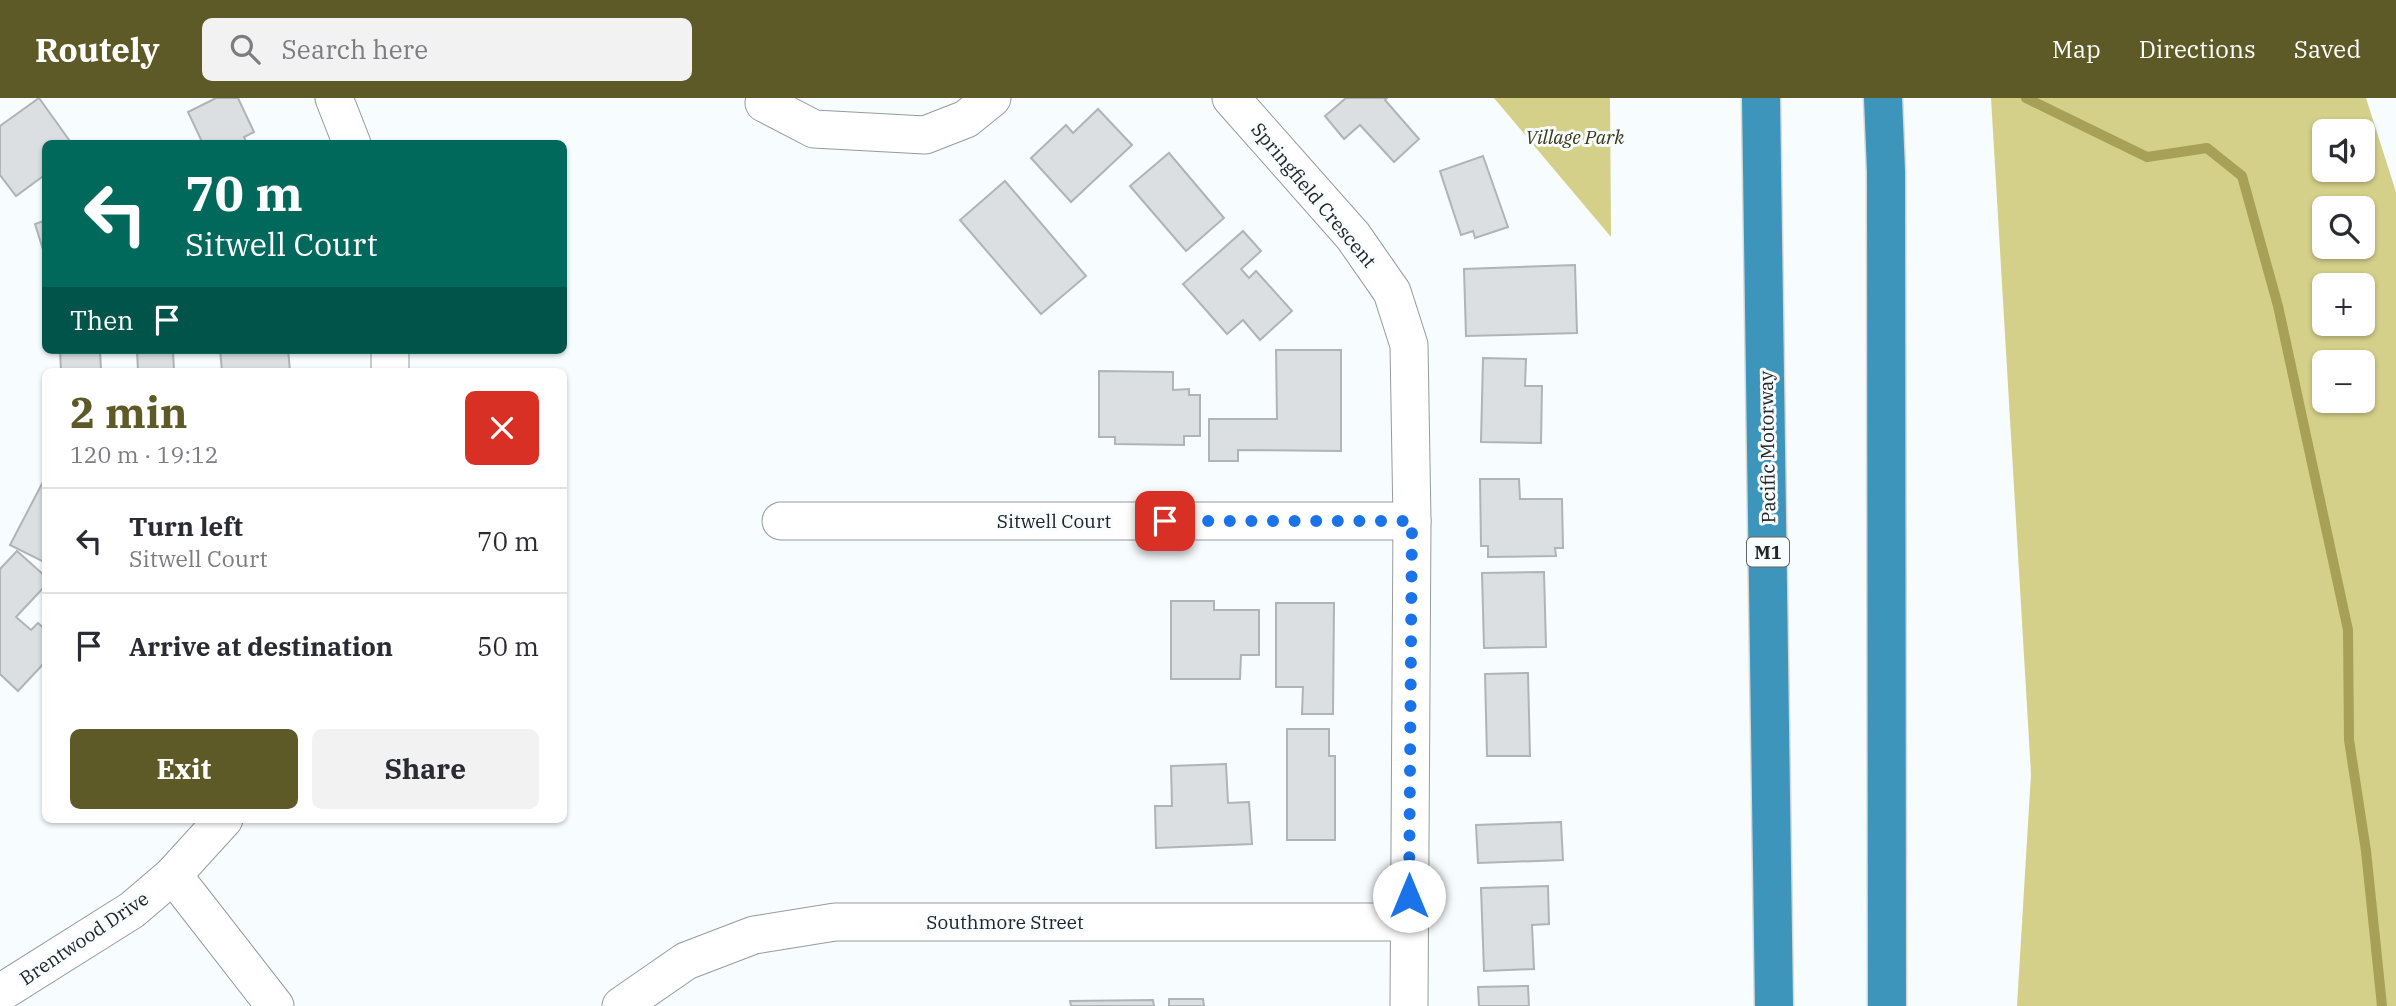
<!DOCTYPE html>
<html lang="en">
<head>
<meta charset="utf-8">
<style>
	body { margin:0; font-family:"IBM Plex Serif",serif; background:#f2f2f3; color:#2b2b33; height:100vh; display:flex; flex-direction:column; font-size:26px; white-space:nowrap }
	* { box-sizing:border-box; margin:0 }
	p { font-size:23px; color:#7c7c81 }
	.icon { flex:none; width:38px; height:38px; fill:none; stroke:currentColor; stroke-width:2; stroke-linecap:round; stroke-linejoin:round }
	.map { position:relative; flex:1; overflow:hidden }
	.panel { position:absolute; left:42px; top:270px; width:525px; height:455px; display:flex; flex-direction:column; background:#fff; border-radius:10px; box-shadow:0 2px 5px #0004 }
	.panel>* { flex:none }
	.banner { position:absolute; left:42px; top:42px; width:525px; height:214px; border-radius:10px; box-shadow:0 2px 5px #0004; background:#00695c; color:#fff; overflow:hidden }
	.controls { position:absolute; left:2312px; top:21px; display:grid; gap:14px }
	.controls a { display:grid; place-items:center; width:63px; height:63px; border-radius:10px; background:#fff; box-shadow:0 2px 5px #0004; font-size:35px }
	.pin { position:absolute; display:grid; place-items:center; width:60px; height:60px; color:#fff; margin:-30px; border-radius:14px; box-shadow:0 4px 10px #0006 }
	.me { position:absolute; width:77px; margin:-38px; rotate:0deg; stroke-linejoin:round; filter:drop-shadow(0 0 5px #0008) }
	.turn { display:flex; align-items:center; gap:24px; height:147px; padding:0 28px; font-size:32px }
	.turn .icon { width:91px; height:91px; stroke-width:2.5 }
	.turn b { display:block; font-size:49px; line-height:60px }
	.then { display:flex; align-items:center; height:66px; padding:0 28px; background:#0003; gap:14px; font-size:26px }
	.round { display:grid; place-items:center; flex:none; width:74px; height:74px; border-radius:10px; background:#f2f2f3 }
	.summary { display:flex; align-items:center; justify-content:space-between; height:119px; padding:0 28px }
	h1 { font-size:42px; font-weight:700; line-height:52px; color:#5e5a27 }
	.button { display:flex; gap:14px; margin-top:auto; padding:14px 28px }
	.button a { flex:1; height:80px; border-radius:10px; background:#5e5a27; color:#fff; font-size:28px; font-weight:700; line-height:80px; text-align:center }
	.button a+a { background:#f2f2f3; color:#2b2b33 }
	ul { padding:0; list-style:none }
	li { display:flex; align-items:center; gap:21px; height:105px; padding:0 28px; border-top:2px solid #e1e1e2 }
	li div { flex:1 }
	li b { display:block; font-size:26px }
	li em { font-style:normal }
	header { display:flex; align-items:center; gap:42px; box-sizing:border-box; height:98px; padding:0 35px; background:#5e5a27; color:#fff }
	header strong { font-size:33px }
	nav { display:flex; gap:38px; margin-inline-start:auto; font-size:24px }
	.search { width:490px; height:63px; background:#f2f2f3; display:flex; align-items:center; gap:18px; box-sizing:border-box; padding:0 24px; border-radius:10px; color:#7c7c81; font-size:26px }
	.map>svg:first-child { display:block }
</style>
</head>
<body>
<header>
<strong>Routely</strong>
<div class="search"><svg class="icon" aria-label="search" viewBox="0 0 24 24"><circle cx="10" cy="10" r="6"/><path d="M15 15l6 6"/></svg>Search here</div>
<nav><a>Map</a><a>Directions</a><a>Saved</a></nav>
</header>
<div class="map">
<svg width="2396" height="908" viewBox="0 0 2396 908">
	<rect width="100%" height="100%" fill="#f7fcfe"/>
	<g fill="#d4cf89" fill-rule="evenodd">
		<path d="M1494,0H1610L1611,139Z"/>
		<path d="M1991,0H2366L2396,94V908H2017L2031,676ZM2324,33H2362V72H2324ZM2324,110H2362V149H2324ZM2324,187H2362V226H2324ZM2324,264H2362V303H2324Z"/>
	</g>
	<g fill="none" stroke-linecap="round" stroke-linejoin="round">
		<path stroke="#a6a156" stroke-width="10" d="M2026,0L2147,59L2207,50L2242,78L2278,208L2348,532L2349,642L2366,753L2382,908"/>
	</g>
	<g fill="#dbdfe2" stroke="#b0b4b7" stroke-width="2">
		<path d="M39,0L72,46H46V76L16,98L0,77V28Z"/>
		<path d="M216,0H238L254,34L244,39L247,46H203L188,14Z"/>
		<path d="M1346,0H1387L1385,2L1419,41L1394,64L1360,27L1344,41L1325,18Z"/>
		<path d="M1098,11L1132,47L1071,104L1031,60L1066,27L1073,35Z"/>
		<path d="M1169,55L1224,120L1186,153L1130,88Z"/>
		<path d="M1483,58L1508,129L1475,140L1473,133L1461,137L1440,73Z"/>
		<path d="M1005,83L1086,178L1041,216L960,122Z"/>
		<path d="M46,122V161L35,126Z"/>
		<path d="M1243,133L1261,153L1241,171L1249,180L1256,173L1292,213L1260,242L1243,222L1227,236L1183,186Z"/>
		<path d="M1575,167L1577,235L1466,238L1464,171Z"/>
		<path d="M60,252H100L101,273H61Z"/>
		<path d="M137,252H173L174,273H138Z"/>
		<path d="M220,252H288L290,273H222Z"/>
		<path d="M1276,252H1341V353L1238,352V363H1209V321H1277Z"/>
		<path d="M1483,260L1526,261L1525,288H1542L1541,345L1481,344Z"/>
		<path d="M1099,273L1173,274V292L1189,291V297H1200V338H1184V347L1115,346V339H1099Z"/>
		<path d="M46,378V465L10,447Z"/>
		<path d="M1480,381H1519L1520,401H1562L1563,450H1555L1556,458L1488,459V448H1481Z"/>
		<path d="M17,453L46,479V487L16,519L31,532L38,525L46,532V563L18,593L0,576V471Z"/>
		<path d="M1544,474L1546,549L1484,550L1482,475Z"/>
		<path d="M1171,503H1214V512H1259V557H1241L1240,581H1171Z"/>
		<path d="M1276,505H1334L1333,616H1302L1303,589H1276Z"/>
		<path d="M1528,575L1530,658H1487L1485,576Z"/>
		<path d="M1287,631H1329V658H1335V742H1287Z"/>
		<path d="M1226,666L1228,705L1249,704L1252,746L1156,750L1155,708H1172L1171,668Z"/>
		<path d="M1561,724L1563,762L1478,765L1476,727Z"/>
		<path d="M1548,788L1549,826L1532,827L1534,871L1484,873L1481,790Z"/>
		<path d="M1528,888L1529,908H1479L1478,889Z"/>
		<path d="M1169,901H1203L1204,908H1169Z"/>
		<path d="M1153,902L1154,908H1071L1070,903Z"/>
	</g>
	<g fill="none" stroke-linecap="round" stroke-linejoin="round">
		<g stroke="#969b9d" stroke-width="39">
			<g id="minor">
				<path d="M334,0L352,46"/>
				<path d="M1231,0L1353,138L1392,194L1409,247L1412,423L1409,908"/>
				<path d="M764,5L814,31L925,37L966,21L992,0"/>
				<path d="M390,252V273"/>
				<path d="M781,423H1412"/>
				<path d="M173,777L275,908"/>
				<path d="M0,895L132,812L173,777L224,721"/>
				<path d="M621,908L686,863L754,837L835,824H1409"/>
			</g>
		</g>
		<g stroke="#d7d8d8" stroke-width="41">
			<g id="motorway">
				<path d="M1761,0L1774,908"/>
				<path d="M1883,0L1886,73L1887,908"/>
			</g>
		</g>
		<use href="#minor" stroke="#fff" stroke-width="37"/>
		<use href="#motorway" stroke="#3e95bc" stroke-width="38"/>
	</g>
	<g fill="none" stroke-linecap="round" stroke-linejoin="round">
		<path stroke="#1a73e8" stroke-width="12" stroke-dasharray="0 21.6" d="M1165,423H1412L1409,798"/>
	</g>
	<g text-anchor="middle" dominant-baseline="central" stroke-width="6" stroke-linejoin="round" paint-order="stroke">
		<rect fill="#f7fcfe" stroke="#626566" stroke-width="2" x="1747" y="439.5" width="42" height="29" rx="5"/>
		<g font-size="18" font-weight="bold" fill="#222425">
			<text x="1768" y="454">M1</text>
		</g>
		<g font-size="19" font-style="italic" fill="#383615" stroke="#f7fcfe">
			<text x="1575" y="39">Village Park</text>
		</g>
		<g font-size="19" fill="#222425" stroke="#f7fcfe">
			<text transform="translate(1314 97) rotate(50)">Springfield Crescent</text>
			<text transform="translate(1767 349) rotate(-91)">Pacific Motorway</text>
			<text x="1054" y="423">Sitwell Court</text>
			<text x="1005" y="824">Southmore Street</text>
			<text transform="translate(84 840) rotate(-34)">Brentwood Drive</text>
		</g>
	</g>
</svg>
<div class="controls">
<a><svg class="icon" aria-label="sound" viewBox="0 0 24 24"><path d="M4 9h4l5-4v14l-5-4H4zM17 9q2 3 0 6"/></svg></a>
<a><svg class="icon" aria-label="search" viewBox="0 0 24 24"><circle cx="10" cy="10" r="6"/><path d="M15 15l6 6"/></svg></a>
<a>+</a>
<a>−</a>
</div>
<div class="pin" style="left:1165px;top:423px;background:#d93025"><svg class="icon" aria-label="arrive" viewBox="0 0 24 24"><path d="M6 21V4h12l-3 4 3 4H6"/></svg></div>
<svg class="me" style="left:1409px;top:798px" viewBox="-20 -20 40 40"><circle r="19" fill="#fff"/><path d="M0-13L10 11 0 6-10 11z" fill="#1a73e8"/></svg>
<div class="banner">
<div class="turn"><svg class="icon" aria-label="left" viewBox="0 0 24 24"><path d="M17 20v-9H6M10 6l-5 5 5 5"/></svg><div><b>70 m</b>Sitwell Court</div></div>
<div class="then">Then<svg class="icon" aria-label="arrive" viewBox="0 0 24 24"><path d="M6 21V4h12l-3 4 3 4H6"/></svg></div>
</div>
<section class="panel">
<div class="summary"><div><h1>2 min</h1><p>120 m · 19:12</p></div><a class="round" style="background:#d93025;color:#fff"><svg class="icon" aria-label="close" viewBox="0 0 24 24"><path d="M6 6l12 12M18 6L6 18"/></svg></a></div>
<ul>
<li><svg class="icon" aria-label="left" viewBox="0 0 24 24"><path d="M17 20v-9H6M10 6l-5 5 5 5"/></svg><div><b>Turn left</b><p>Sitwell Court</p></div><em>70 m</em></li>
<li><svg class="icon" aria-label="arrive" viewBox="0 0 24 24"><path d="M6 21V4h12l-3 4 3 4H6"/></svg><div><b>Arrive at destination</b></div><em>50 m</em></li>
</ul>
<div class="button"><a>Exit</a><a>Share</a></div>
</section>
</div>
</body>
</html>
